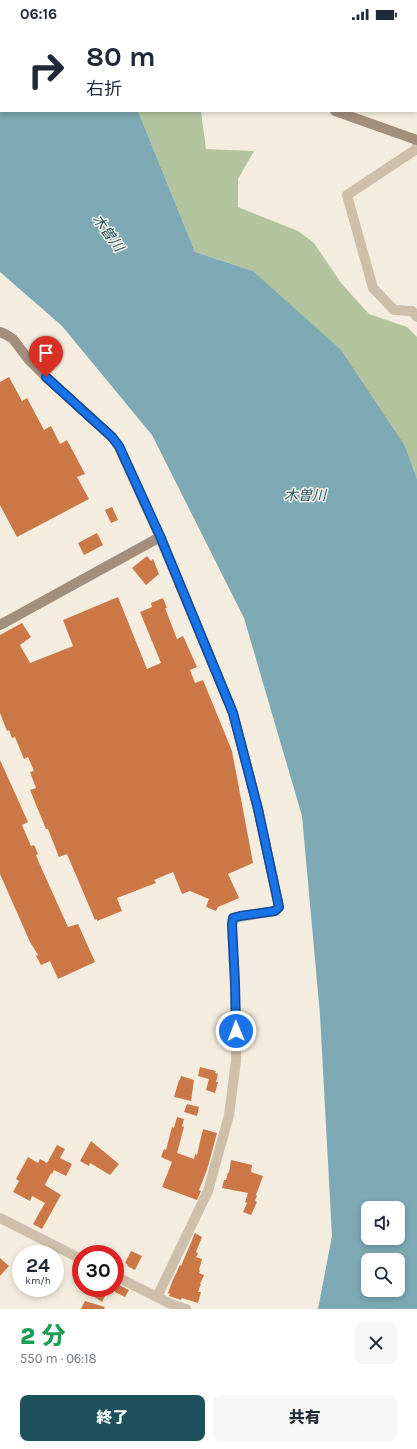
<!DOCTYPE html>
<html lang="ja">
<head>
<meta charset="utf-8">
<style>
	body { margin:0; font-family:Karla,"Noto Sans JP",sans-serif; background:#f6f6f7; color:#1f2937; height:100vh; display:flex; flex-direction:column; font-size:15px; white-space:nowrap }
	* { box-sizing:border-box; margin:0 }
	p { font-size:13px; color:#747a83 }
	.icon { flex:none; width:22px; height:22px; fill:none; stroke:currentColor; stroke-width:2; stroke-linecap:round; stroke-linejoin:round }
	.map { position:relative; height:1281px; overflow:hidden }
	.details { display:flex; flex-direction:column; background:#fff; flex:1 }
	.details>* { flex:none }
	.guide { position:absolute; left:0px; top:0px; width:417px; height:84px; box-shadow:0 2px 6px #0003; background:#fff; color:#1f2937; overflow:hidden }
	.tools { position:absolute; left:361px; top:1173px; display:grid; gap:8px }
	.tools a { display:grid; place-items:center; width:44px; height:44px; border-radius:8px; background:#fff; box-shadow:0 2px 6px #0003; font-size:20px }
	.speed { position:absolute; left:12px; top:1217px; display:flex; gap:8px; font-size:20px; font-weight:700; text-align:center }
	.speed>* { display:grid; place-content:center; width:52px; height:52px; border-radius:50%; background:#fff; box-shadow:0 2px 6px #0003; line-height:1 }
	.speed small { font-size:10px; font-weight:400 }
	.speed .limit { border:6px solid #d22; background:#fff; color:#111 }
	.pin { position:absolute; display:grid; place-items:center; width:34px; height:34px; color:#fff; margin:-41px -17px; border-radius:50% 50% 50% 0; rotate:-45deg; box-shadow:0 0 4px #0007 }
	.pin .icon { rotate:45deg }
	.me { position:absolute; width:44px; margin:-22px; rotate:359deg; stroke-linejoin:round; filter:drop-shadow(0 0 3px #0008) }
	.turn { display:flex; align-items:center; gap:14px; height:84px; padding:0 20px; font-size:18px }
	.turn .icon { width:52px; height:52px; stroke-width:2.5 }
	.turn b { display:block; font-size:28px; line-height:34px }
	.round { display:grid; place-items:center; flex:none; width:42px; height:42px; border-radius:8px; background:#f6f6f7 }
	.headline { display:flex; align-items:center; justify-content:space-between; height:68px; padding:0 20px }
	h1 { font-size:24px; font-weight:800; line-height:30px; color:#1e9e55 }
	.cta { display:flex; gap:8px; margin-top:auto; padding:8px 20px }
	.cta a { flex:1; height:46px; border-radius:8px; background:#1d515e; color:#fff; font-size:16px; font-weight:800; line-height:46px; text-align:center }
	.cta a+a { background:#f6f6f7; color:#1f2937 }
	.status { display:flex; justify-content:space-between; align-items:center; height:28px; padding:0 20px; background:#fff; direction:ltr }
	.status svg { height:11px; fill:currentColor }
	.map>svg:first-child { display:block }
</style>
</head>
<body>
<div class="status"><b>06:16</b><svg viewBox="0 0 49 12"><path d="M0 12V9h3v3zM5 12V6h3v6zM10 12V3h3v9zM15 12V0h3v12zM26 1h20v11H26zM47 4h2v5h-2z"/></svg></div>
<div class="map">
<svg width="417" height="1281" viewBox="0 0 417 1281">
	<rect width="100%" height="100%" fill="#f4eddf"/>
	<path fill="#b2c49e" d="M138,83H201L206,121L254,123L238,151V179L298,203L314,215L341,255L369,286L407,299L417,309V451L405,418L253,243L195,224Z"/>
	<path fill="#7ca9b3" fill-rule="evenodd" d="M0,0H87L88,1H1V83H138L195,224L253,243L341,322L405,418L417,451V1281H318L332,1208L320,987L302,788L244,590L152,407L62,298L0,244ZM368,1180H398V1210H368ZM368,1232H398V1262H368Z"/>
	<g fill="#cb7846">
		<path d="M9,349L22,373L27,370L44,402L51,398L60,416L67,412L85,446L77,449L89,471L17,509L0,477V354Z"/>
		<path d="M112,479L118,492L111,495L105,482Z"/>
		<path d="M97,505L103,517L84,527L78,515Z"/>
		<path d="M147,528L151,533L153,531L159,546L146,557L132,540Z"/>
		<path d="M118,569L147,641L161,635L140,584L152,579L151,575L163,570L167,580H165L177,611L183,608L197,639L190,642L195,655L203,652L232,723L253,835L228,846L239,870L218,879L216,883L206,879L209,871L190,863L182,866L173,844L154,852L156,855L117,870L122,883L97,893V891L95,892L67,826L59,829L48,801H46L30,762L36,760L30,744L34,743L28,729L24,731L15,709L12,710L9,702L7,703L0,685V607L22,595L31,609L20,617L30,635L73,618L63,592Z"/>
		<path d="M0,732L28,794L22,797L31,818L34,817L38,826L36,827L40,837L68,899L78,896L95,934L58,951L50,933L41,937L36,928L38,927L30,914L0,846Z"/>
		<path d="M200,1039L216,1043L215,1045L218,1046L216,1054H218L215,1065L206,1062L209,1051L198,1048Z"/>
		<path d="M181,1048L194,1052L191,1073L174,1069L179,1052H180Z"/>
		<path d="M187,1076L199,1079L197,1088L184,1084Z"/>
		<path d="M177,1089L184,1091L182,1098L184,1099L177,1125L194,1131L195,1126L197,1127L203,1101L217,1105L207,1142L199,1162L201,1163L197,1172L162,1159L172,1134L161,1129L164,1121L166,1122L172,1099L174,1100Z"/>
		<path d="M91,1113L119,1136L110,1147L90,1135L89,1138L80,1133Z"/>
		<path d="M57,1117L65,1121L60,1130L72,1136L66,1148L54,1142L52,1146L51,1145L45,1157L61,1167L42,1201L33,1196L45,1175L32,1168L30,1173L13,1164L19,1153L16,1151L28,1129L38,1135L40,1131L47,1135Z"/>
		<path d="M231,1132L252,1137L251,1144L263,1148L256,1167L257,1168L255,1173L257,1174L251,1187L243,1184L247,1175L245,1174L248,1165L222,1160L224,1152H226L228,1144L229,1145Z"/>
		<path d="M195,1205L202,1209L196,1224L198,1225L196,1229L202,1231L199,1242L200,1243L199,1245L204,1247L200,1256H201L198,1264H201L198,1275L182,1270L181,1272L169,1268L170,1266L168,1265L172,1254L180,1237L181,1238Z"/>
		<path d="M131,1223L142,1228L135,1242L127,1238L128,1237L125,1235Z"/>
		<path d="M0,1230L9,1238L0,1248Z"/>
		<path d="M115,1255L129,1262L125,1269L115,1264Z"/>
		<path d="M81,1260H109L102,1274Z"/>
		<path d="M85,1273L105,1279L104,1281H81Z"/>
	</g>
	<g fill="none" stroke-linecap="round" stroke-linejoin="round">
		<g stroke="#cdbfaa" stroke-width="10">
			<path d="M236,1L237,0"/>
			<path d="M417,118L415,122L347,167L373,260L394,282L412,283L417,289"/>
			<path d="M0,1190L81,1231"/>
			<path d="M115,1248L171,1276L186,1281"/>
			<path d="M157,1269L208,1163L229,1087L236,1033V1019L235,955L232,897L233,890L275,883L279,879"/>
		</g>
		<g stroke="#a18e7b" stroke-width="10">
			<path d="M185,0L186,1"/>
			<path d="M335,83L417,112"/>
			<path d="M0,304L5,306L13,311L29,332L46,349L112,409L119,419L160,509L233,685L258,781L279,879"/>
			<path d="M0,597L160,509"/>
		</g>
	</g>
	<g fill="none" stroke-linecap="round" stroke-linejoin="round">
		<g stroke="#114b97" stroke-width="10">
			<path id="route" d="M46,349L112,409L119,418L160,508L233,685L258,781L279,879L275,883L240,888L233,890L232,897L235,955L236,1003"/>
		</g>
		<use href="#route" stroke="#1a73e8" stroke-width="7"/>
	</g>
	<g text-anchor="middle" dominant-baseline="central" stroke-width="3" stroke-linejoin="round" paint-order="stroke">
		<g font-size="14" font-style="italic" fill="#1d515e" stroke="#fbf6ec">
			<text transform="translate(108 205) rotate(54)">木曽川</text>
			<text x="305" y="467">木曽川</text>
		</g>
	</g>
</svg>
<div class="tools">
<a><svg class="icon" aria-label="sound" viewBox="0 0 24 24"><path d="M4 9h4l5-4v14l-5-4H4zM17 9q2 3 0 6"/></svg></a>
<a><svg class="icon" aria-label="search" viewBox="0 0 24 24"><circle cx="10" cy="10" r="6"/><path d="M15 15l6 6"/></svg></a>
</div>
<div class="speed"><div>24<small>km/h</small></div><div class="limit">30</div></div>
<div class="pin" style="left:46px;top:349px;background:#d93025"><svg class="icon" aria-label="arrive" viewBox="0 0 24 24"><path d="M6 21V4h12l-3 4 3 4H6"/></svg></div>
<svg class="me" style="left:236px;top:1003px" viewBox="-20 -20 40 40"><circle r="17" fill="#1a73e8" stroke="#fff" stroke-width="3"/><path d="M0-11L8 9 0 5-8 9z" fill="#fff"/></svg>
<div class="guide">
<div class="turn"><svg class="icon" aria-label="right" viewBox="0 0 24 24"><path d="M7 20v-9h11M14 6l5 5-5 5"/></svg><div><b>80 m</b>右折</div></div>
</div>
</div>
<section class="details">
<div class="headline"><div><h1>2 分</h1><p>550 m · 06:18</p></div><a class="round"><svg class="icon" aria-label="close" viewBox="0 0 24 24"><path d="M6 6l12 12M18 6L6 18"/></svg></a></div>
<div class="cta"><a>終了</a><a>共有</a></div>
</section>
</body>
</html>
